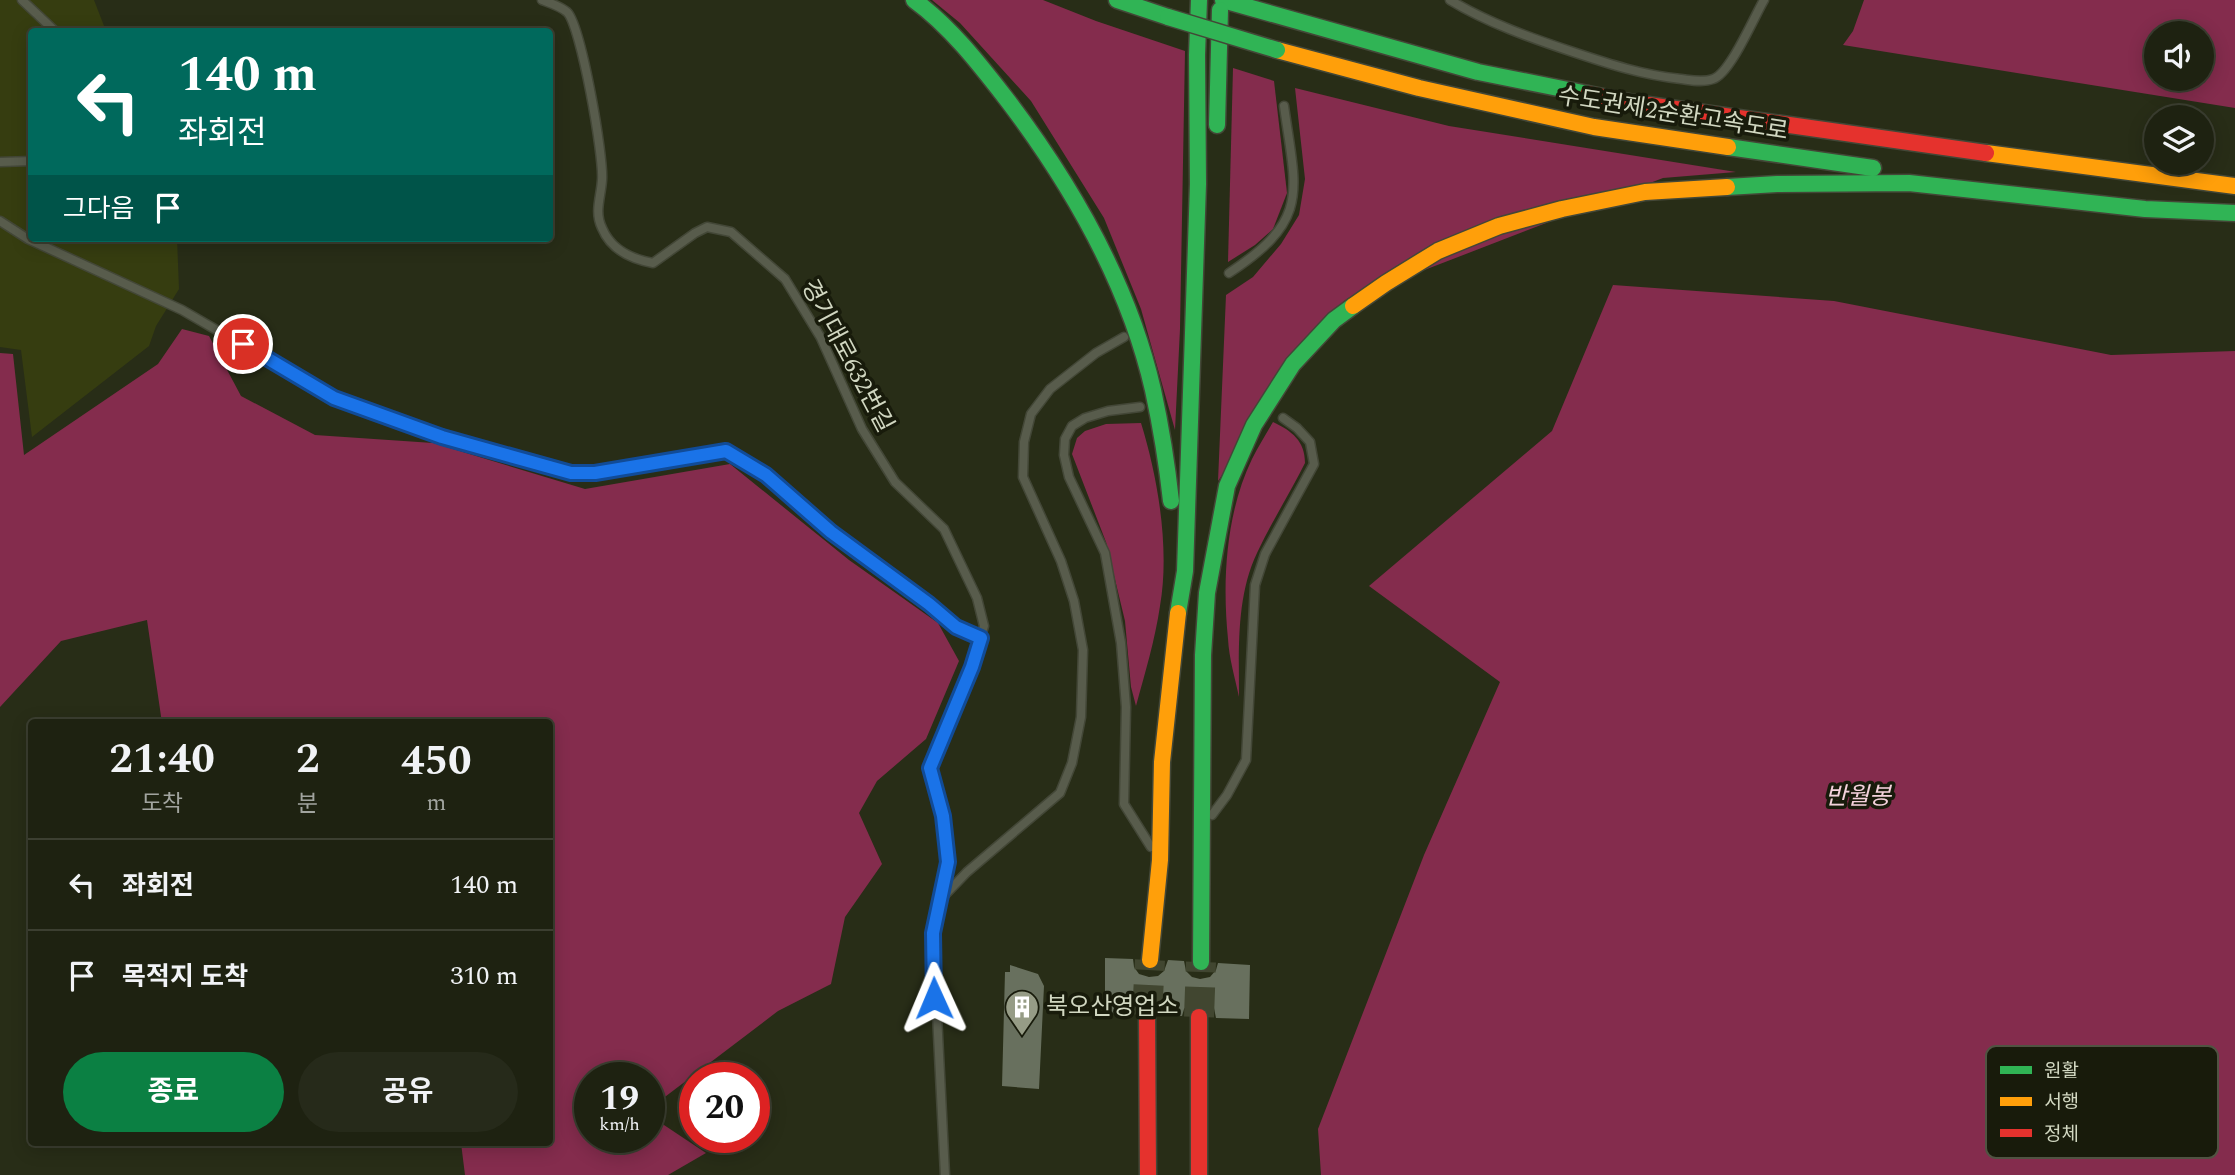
<!DOCTYPE html>
<html lang="ko">
<head>
<meta charset="utf-8">
<style>
	body { margin:0; font-family:Spectral,"Noto Sans KR",serif; background:#262a1a; color:#f1f3f6; height:100vh; display:flex; flex-direction:column; font-size:26px; white-space:nowrap }
	* { box-sizing:border-box; margin:0 }
	p { font-size:23px; color:#a1a49f }
	.icon { flex:none; width:38px; height:38px; fill:none; stroke:currentColor; stroke-width:2; stroke-linecap:round; stroke-linejoin:round }
	.map { position:relative; flex:1; overflow:hidden }
	.sheet { position:absolute; left:28px; top:719px; width:525px; height:427px; display:flex; flex-direction:column; background:#1e2211; border-radius:7px; box-shadow:0 4px 18px #0003,0 0 0 2px #3c3f31 }
	.sheet>* { flex:none }
	.guide { position:absolute; left:28px; top:28px; width:525px; height:214px; border-radius:7px; box-shadow:0 4px 18px #0003,0 0 0 2px #3c3f31; background:#00695c; color:#fff; overflow:hidden }
	.tools { position:absolute; left:2144px; top:21px; display:grid; gap:14px }
	.tools a { display:grid; place-items:center; width:70px; height:70px; border-radius:50%; background:#1e2211; box-shadow:0 4px 18px #0003,0 0 0 2px #3c3f31; font-size:35px }
	.speed { position:absolute; left:574px; top:1062px; display:flex; gap:14px; font-size:35px; font-weight:700; text-align:center }
	.speed>* { display:grid; place-content:center; width:91px; height:91px; border-radius:50%; background:#1e2211; box-shadow:0 4px 18px #0003,0 0 0 2px #3c3f31; line-height:1 }
	.speed small { font-size:18px; font-weight:400 }
	.speed .limit { border:10px solid #d22; background:#fff; color:#111 }
	.pin { position:absolute; display:grid; place-items:center; width:60px; height:60px; color:#fff; margin:-30px; border:4px solid #fff; border-radius:50%; box-shadow:0 2px 7px #0007 }
	.me { position:absolute; width:77px; margin:-38px; rotate:359deg; stroke-linejoin:round; filter:drop-shadow(0 0 5px #0008) }
	.turn { display:flex; align-items:center; gap:24px; height:147px; padding:0 35px; font-size:32px }
	.turn .icon { width:91px; height:91px; stroke-width:2.5 }
	.turn b { display:block; font-size:49px; line-height:60px }
	.then { display:flex; align-items:center; height:66px; padding:0 35px; background:#0003; gap:14px; font-size:26px }
	.eta { display:flex; justify-content:space-evenly; align-items:center; height:119px; text-align:center }
	.eta b { font-size:42px; font-weight:700; line-height:49px }
	.action { display:flex; gap:14px; margin-top:auto; padding:14px 35px }
	.action a { flex:1; height:80px; border-radius:42px; background:#0b8043; color:#fff; font-size:28px; font-weight:700; line-height:80px; text-align:center }
	.action a+a { background:#262a1a; color:#f1f3f6 }
	ul { padding:0; list-style:none }
	li { display:flex; align-items:center; gap:21px; height:91px; padding:0 35px; border-top:2px solid #3c3f31 }
	li div { flex:1 }
	li b { display:block; font-size:26px }
	li em { font-style:normal }
	.map>svg:first-child { display:block }
</style>
</head>
<body>
<div class="map">
<svg width="2235" height="1175" viewBox="0 0 2235 1175">
	<rect width="100%" height="100%" fill="#282d17"/>
	<path fill="#363d10" d="M0,0H94L106,31L32,32V238H177L179,289L156,326L149,346L32,437L21,350L0,347Z"/>
	<g fill="#842c4d" fill-rule="evenodd">
		<path d="M932,0H1043L1096,21L1185,51L1180,329L1175,430L1141,309L1104,218L1031,101L960,23Z"/>
		<path d="M1864,0H2235V108L1843,45L1853,31ZM2202,33V79H2156V33Z"/>
		<path d="M1233,68L1274,81L1287,193L1273,229L1255,245L1228,262Z"/>
		<path d="M1295,88L1449,126L1736,172L1663,178L1344,301L1218,481L1226,295L1253,277L1281,244L1299,215L1305,179Z"/>
		<path d="M1613,285L1834,301L2111,355L2235,351V1175H1321L1318,1129L1424,855L1500,682L1369,586L1552,431Z"/>
		<path d="M182,329L209,336L241,396L315,435L433,443L585,489L730,464L849,560L938,623L959,661L926,739L877,781L859,813L882,864L845,917L831,984L778,1011L649,1109V1078H590V1138H649V1115L706,1153L668,1175H465L461,1143H550V723H162L147,620L61,641L0,707V353L13,354L24,455L158,364Z"/>
		<path d="M1273,422C1292,431 1305,441 1305,463C1290,493 1271,523 1257,553C1236,597 1239,650 1239,697C1235,678 1229,658 1228,639C1222,580 1226,513 1252,459C1258,447 1266,434 1273,422Z"/>
		<path d="M1141,423C1158,478 1170,549 1160,606C1155,640 1145,673 1136,706L1131,687L1125,621L1106,542L1072,454L1077,438L1085,431L1106,424Z"/>
	</g>
	<g fill="#68705e">
		<path d="M1105,958L1133,959L1134,967L1139,974L1149,977L1158,976L1164,971L1168,960L1184,961L1186,971L1192,977L1200,979L1210,977L1216,970L1218,963L1250,965L1249,1019L1216,1018L1214,1008L1207,1002L1200,1000L1190,1002L1184,1009L1182,1016L1165,1015L1162,1006L1155,1000L1148,998L1138,1000L1132,1006L1130,1014L1105,1013Z"/>
		<path d="M1010,965L1038,974L1044,986L1039,1089L1002,1086L1005,972H1010Z"/>
	</g>
	<g fill="none" stroke-linecap="round" stroke-linejoin="round">
		<g stroke="#414630" stroke-width="30" stroke-dasharray="30 15" stroke-linecap="butt">
			<path d="M1147,1015L1150,960"/>
			<path d="M1199,1017L1201,962"/>
		</g>
		<g stroke="#434737" stroke-width="11">
			<g id="lane">
				<path d="M22,0L56,32"/>
				<path d="M542,0C550,3 560,6 567,12C581,25 604,157 602,180C601,197 594,212 602,228C611,250 631,259 653,263L695,233L707,227L731,232L785,279L821,338L862,429L895,482L944,529L977,598L984,626L972,667L930,768L943,816L949,862L933,934L945,1175"/>
				<path d="M1450,0C1488,23 1531,38 1573,52C1609,64 1642,75 1681,79C1690,80 1703,83 1713,79C1730,74 1754,17 1764,0"/>
				<path d="M0,162L32,161"/>
				<path d="M0,221L28,239L182,310L334,398L442,437L571,473H595L726,451L766,475L831,532L930,604L956,627L981,638"/>
				<path d="M1229,273C1311,219 1296,192 1284,106"/>
				<path d="M1140,407L1108,411L1085,418L1072,426L1065,439L1064,455L1069,477L1105,553L1121,643L1126,707L1124,804L1151,847"/>
				<path d="M1212,815L1227,795L1246,760L1255,585L1265,554L1314,464L1310,442L1297,428L1283,418"/>
				<path d="M941,899L967,872L1060,793L1072,763L1081,717L1083,650L1074,601L1061,561L1023,477L1024,442L1031,414L1050,389L1096,353L1124,337"/>
			</g>
		</g>
		<g stroke="#434737" stroke-width="19">
			<g id="fast">
				<path d="M914,0C951,27 980,65 1008,101C1073,187 1129,285 1153,390C1161,427 1167,464 1171,501"/>
				<path d="M1117,0L1168,17"/>
				<path d="M1223,0L1478,72L1588,94"/>
				<path d="M1217,125L1220,10"/>
				<path d="M1728,147L1873,168"/>
				<path d="M1727,187L1777,184L1909,183L2145,209L2235,213"/>
				<path d="M1178,613L1185,571L1198,184L1197,55L1199,0"/>
				<path d="M1201,962L1203,655L1207,593L1227,486L1254,425L1293,364L1334,320L1353,306"/>
			</g>
		</g>
		<g stroke="#434737" stroke-width="19">
			<g id="slow">
				<path d="M1277,50L1419,88L1594,127L1728,147"/>
				<path d="M1986,153L2235,186"/>
				<path d="M1353,306L1386,283L1438,251L1499,226L1562,209L1645,192L1727,187"/>
				<path d="M1150,960L1160,860L1162,762L1178,613"/>
			</g>
		</g>
		<g stroke="#434737" stroke-width="19">
			<g id="jam">
				<path d="M1588,94L1634,103L1986,153"/>
				<path d="M1147,1015L1148,1175"/>
				<path d="M1199,1017V1175"/>
			</g>
		</g>
		<use href="#lane" stroke="#585c4c" stroke-width="8"/>
		<use href="#fast" stroke="#30b455" stroke-width="16"/>
		<use href="#slow" stroke="#ff9f0a" stroke-width="16"/>
		<use href="#jam" stroke="#e5322d" stroke-width="16"/>
		<g stroke="#434737" stroke-width="19" stroke-linecap="butt">
			<path id="fast-bridge" d="M1168,17L1277,50"/>
		</g>
		<use href="#fast-bridge" stroke="#30b455" stroke-width="16"/>
	</g>
	<g fill="none" stroke-linecap="round" stroke-linejoin="round">
		<g stroke="#114b97" stroke-width="18">
			<path id="route" d="M243,344L334,398L442,437L571,473H595L726,451L766,475L831,532L929,604L956,627L981,638L972,667L930,768L943,816L948,862L933,933L934,998"/>
		</g>
		<use href="#route" stroke="#1a73e8" stroke-width="12"/>
	</g>
	<defs>
		<g id="building-pin" transform="scale(1.75)"><path d="M0 17L-7.5 6A9.5 9.5 0 1 1 7.5 6Z" fill="#969c86" stroke="#181b0b"/><path d="M-4-6H4V6H1V3H-1V6H-4ZM-2.5-4.3h1.7v1.8h-1.7ZM.8-4.3h1.7v1.8H.8ZM-2.5-1h1.7V.8h-1.7ZM.8-1h1.7V.8H.8Z" fill="#fff"/></g>
	</defs>
	<g fill-rule="evenodd">
		<use href="#building-pin" x="1022" y="1007"/>
	</g>
	<g text-anchor="middle" dominant-baseline="central" stroke-width="7" stroke-linejoin="round" paint-order="stroke">
		<g font-size="24" fill="#d1d7c1" stroke="#181b0b">
			<text transform="translate(1673 114) rotate(9)">수도권제2순환고속도로</text>
			<text transform="translate(847 356) rotate(62)">경기대로632번길</text>
		</g>
		<g font-size="24" font-style="italic" fill="#f4d2dc" stroke="#181b0b">
			<text x="1858" y="797">반월봉</text>
		</g>
		<g font-size="24" fill="#d1d7c1" stroke="#181b0b" text-anchor="start">
			<text x="1046" y="1007">북오산영업소</text>
		</g>
	</g>
	<rect x="1986" y="1046" width="232" height="112" rx="10" fill="#181b0b" stroke="#505342" stroke-width="2"/>
	<rect x="2000" y="1066" width="32" height="8" fill="#30b455"/>
	<rect x="2000" y="1097" width="32" height="9" fill="#ff9f0a"/>
	<rect x="2000" y="1129" width="32" height="8" fill="#e5322d"/>
	<g font-size="19" fill="#d1d7c1">
		<text x="2044" y="1077">원활</text>
		<text x="2044" y="1108">서행</text>
		<text x="2044" y="1140">정체</text>
	</g>
</svg>
<div class="tools">
<a><svg class="icon" aria-label="sound" viewBox="0 0 24 24"><path d="M4 9h4l5-4v14l-5-4H4zM17 9q2 3 0 6"/></svg></a>
<a><svg class="icon" aria-label="layers" viewBox="0 0 24 24"><path d="M12 4l9 5-9 5-9-5zM3 14l9 5 9-5"/></svg></a>
</div>
<div class="speed"><div>19<small>km/h</small></div><div class="limit">20</div></div>
<div class="pin" style="left:243px;top:344px;background:#d93025"><svg class="icon" aria-label="arrive" viewBox="0 0 24 24"><path d="M6 21V4h12l-3 4 3 4H6"/></svg></div>
<svg class="me" style="left:934px;top:998px" viewBox="-20 -20 40 40"><path d="M0-17L14 15 0 8-14 15z" fill="#1a73e8" stroke="#fff" stroke-width="4"/></svg>
<div class="guide">
<div class="turn"><svg class="icon" aria-label="left" viewBox="0 0 24 24"><path d="M17 20v-9H6M10 6l-5 5 5 5"/></svg><div><b>140 m</b>좌회전</div></div>
<div class="then">그다음<svg class="icon" aria-label="arrive" viewBox="0 0 24 24"><path d="M6 21V4h12l-3 4 3 4H6"/></svg></div>
</div>
<section class="sheet">
<div class="eta">
<div><b>21:40</b><p>도착</p></div>
<div><b>2</b><p>분</p></div>
<div><b>450</b><p>m</p></div>
</div>
<ul>
<li><svg class="icon" aria-label="left" viewBox="0 0 24 24"><path d="M17 20v-9H6M10 6l-5 5 5 5"/></svg><div><b>좌회전</b></div><em>140 m</em></li>
<li><svg class="icon" aria-label="arrive" viewBox="0 0 24 24"><path d="M6 21V4h12l-3 4 3 4H6"/></svg><div><b>목적지 도착</b></div><em>310 m</em></li>
</ul>
<div class="action"><a>종료</a><a>공유</a></div>
</section>
</div>
</body>
</html>
